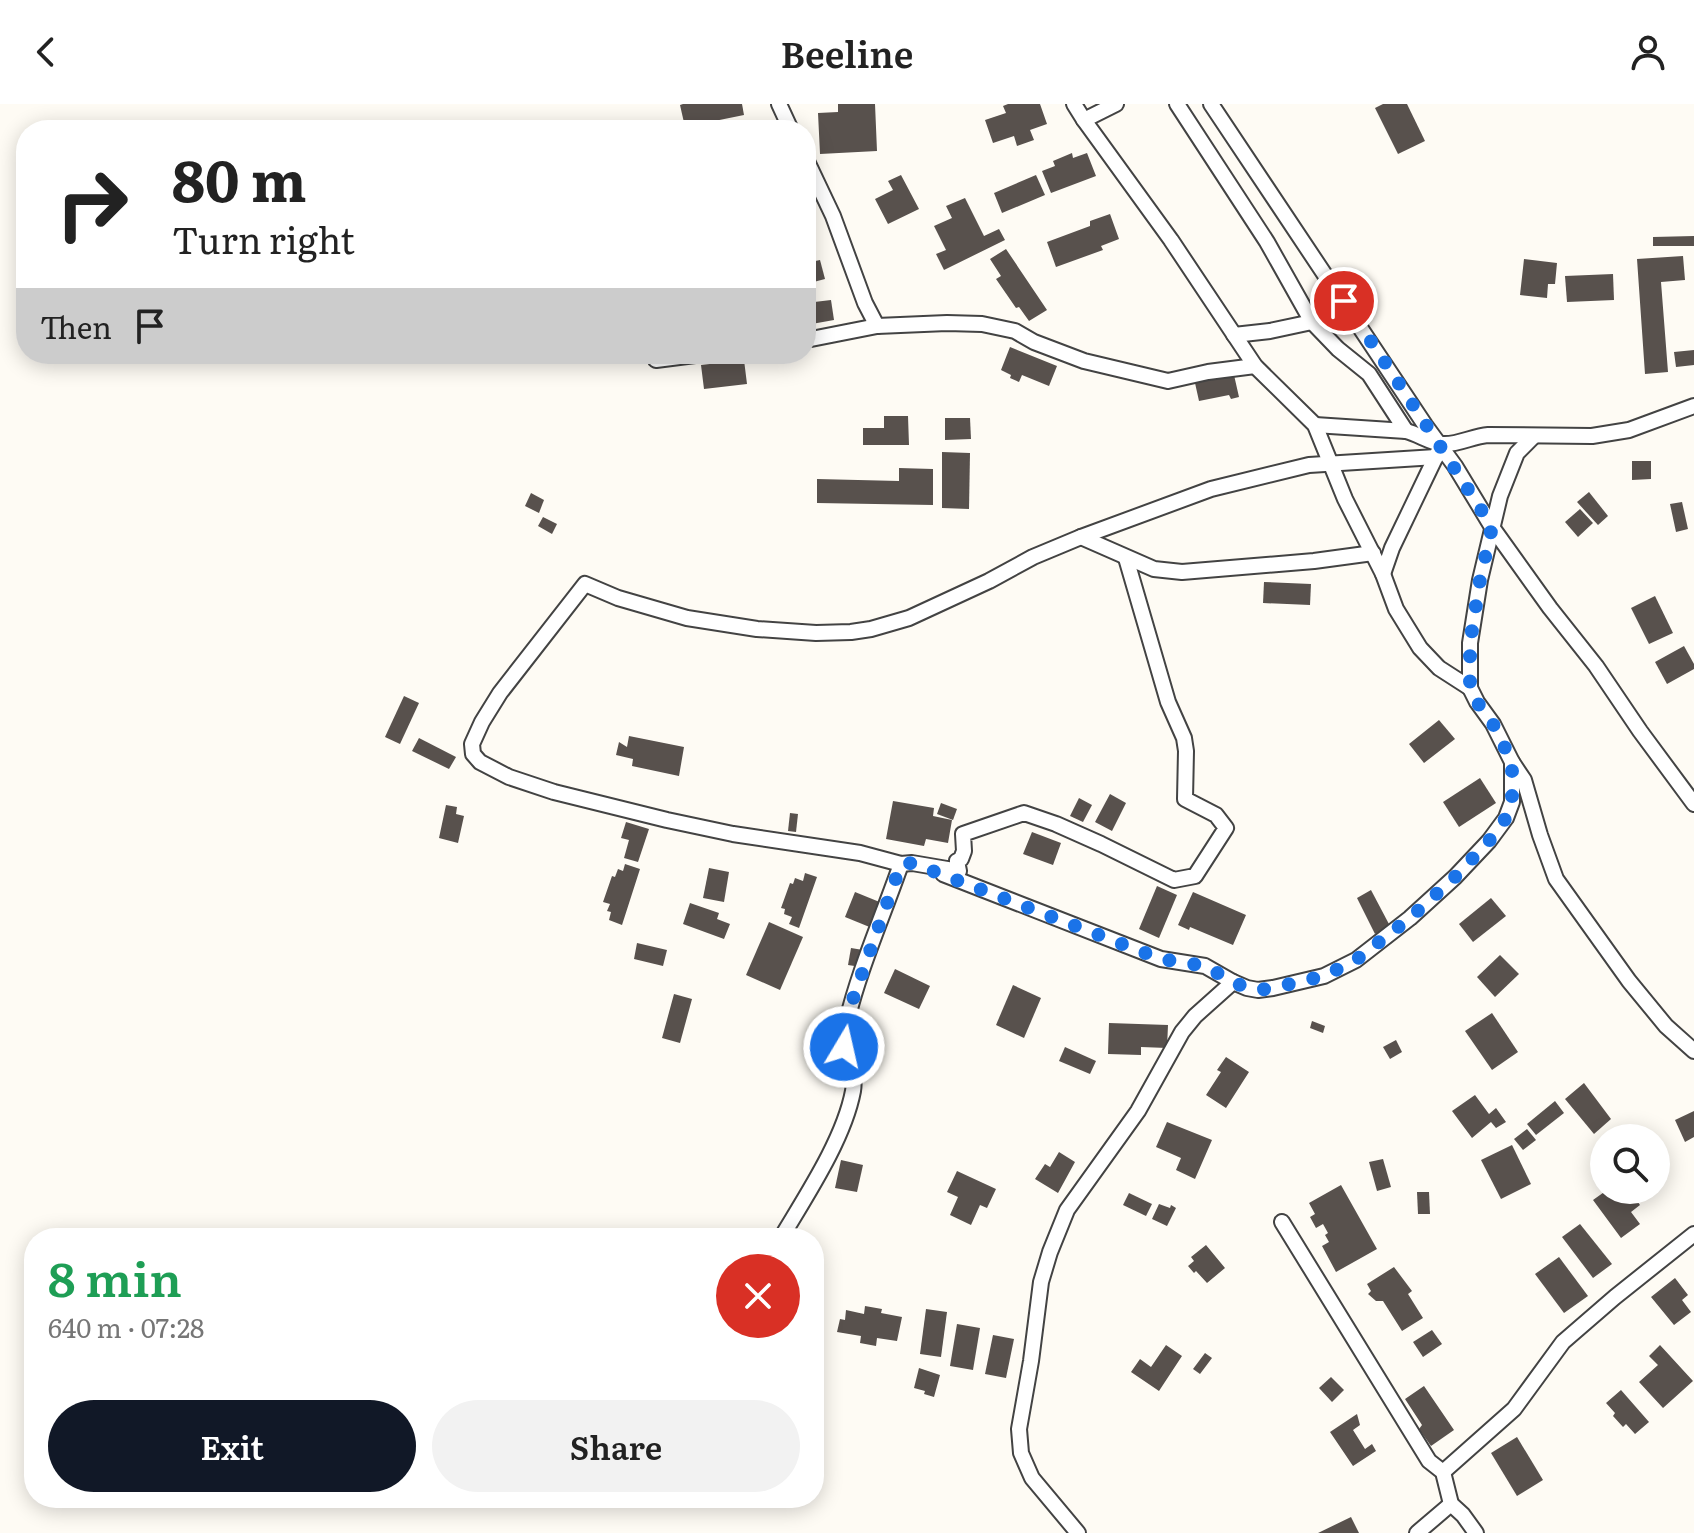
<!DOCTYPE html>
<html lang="en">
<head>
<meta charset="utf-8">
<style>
	body { margin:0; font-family:Literata,serif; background:#f2f2f2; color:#222; height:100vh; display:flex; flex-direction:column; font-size:30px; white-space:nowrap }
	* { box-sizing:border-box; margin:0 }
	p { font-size:26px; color:#767676 }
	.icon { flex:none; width:44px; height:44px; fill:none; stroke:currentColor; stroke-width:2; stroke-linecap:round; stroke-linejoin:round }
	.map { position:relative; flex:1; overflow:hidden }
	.details { position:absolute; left:24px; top:1124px; width:800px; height:280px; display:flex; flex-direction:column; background:#fff; border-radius:32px; box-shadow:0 4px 20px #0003 }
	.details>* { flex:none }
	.top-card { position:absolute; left:16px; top:16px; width:800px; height:244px; border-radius:32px; box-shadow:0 4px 20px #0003; background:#fff; color:#222; overflow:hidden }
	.fabs { position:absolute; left:1590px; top:1020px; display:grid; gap:16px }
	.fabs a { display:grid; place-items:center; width:80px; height:80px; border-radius:50%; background:#fff; box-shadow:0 4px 20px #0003; font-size:40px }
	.pin { position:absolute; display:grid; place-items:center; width:68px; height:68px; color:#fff; margin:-34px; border:4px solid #fff; border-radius:50%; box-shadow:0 2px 8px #0007 }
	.me { position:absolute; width:88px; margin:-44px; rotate:9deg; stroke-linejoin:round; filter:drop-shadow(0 0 6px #0008) }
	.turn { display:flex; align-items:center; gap:28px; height:168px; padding:0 24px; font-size:36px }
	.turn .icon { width:104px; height:104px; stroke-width:2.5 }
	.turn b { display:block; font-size:56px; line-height:68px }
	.then { display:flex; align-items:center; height:76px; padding:0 24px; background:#0003; gap:16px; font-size:30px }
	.round { display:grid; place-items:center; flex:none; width:84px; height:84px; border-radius:42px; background:#f2f2f2 }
	.summary { display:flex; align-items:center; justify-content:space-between; height:136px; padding:0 24px }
	h1 { font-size:48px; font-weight:600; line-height:60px; color:#1e9e55 }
	.button { display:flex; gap:16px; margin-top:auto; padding:16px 24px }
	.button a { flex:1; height:92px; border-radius:48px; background:#111827; color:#fff; font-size:32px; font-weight:600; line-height:92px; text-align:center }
	.button a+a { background:#f2f2f2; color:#222 }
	header { display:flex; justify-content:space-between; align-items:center; height:104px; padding:0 24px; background:#fff; font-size:36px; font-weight:600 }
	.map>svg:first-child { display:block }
</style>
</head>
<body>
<header><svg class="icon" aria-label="back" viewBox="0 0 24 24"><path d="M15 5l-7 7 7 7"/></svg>Beeline<svg class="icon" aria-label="person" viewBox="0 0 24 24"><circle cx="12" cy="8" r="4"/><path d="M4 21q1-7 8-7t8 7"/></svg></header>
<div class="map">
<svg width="1694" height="1429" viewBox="0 0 1694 1429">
	<rect width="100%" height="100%" fill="#fefbf4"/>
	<g fill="#58514d">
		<path d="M683,0H742L744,11L685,23L680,1Z"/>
		<path d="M838,0H875L877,47L820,50L818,9L838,8Z"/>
		<path d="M1008,0H1040L1047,20L1030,26L1034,36L1017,42L1014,32L993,39L985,16L1006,9L1003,2Z"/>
		<path d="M1383,0H1407L1425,37L1398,50L1375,4Z"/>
		<path d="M1072,49L1073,54L1087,49L1096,72L1051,89L1042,67L1055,62L1053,57Z"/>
		<path d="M901,71L919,105L888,120L875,95L893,86L888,77Z"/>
		<path d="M1036,71L1045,91L1002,109L994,89Z"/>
		<path d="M965,94L984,132L999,125L1005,136L944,166L936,150L946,146L934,122L952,114L946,102Z"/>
		<path d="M1110,110L1119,135L1101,142L1103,146L1056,163L1047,138L1090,122V117Z"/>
		<path d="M1694,132V142H1653V133Z"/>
		<path d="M1006,145L1047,206L1029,217L1019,203L1016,204L996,175L1001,172L990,155Z"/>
		<path d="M1683,152L1685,176L1661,178L1668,268L1645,270L1637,155Z"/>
		<path d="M1524,155L1557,159L1555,180H1548L1547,194L1520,191Z"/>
		<path d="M820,156L825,175L806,180V159Z"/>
		<path d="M1613,170L1614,196L1567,198L1565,172Z"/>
		<path d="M831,196L834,216L806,221V199Z"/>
		<path d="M1010,243L1057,262L1049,282L1022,271L1019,278L1010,274L1011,271L1001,266Z"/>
		<path d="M1694,246V261L1676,263L1674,248Z"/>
		<path d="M744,256L747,280L704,285L701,261Z"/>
		<path d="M1234,271L1239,293L1231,295L1229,291L1199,297L1195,279Z"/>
		<path d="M884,312H908L909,341H863V324H884Z"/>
		<path d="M945,314H970L971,335L945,336Z"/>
		<path d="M942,348L970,349L969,405L942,404Z"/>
		<path d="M1632,357H1651V375L1632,376Z"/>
		<path d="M899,364L933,365V401L817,399V375L899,377Z"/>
		<path d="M1589,388L1608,412L1598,421L1577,398Z"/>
		<path d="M531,389L544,396L539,409L525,402Z"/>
		<path d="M1682,398L1688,425L1676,428L1670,400Z"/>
		<path d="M1580,405L1593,419L1578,433L1565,418Z"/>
		<path d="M543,413L557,420L552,430L538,422Z"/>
		<path d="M1264,478L1311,480L1310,501L1263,499Z"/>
		<path d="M1655,492L1673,529L1649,540L1631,504Z"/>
		<path d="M1684,542L1694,560V565L1667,580L1655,558Z"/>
		<path d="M404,592L419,599L400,640L385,633Z"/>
		<path d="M1439,616L1455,635L1424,659L1409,640Z"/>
		<path d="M629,632L684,643L679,672L632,662L633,655L616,651L619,638L627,643Z"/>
		<path d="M419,634L456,653L449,665L412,647Z"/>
		<path d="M1480,674L1496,699L1459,723L1443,698Z"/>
		<path d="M1110,690L1126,699L1112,727L1095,718Z"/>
		<path d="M1079,694L1092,701L1083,718L1070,712Z"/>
		<path d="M893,697L934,704L933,712L952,716L948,739L926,735L924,742L886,735Z"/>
		<path d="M941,699L957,705L953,716L937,710Z"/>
		<path d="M446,701L457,703L456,710L464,712L458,739L439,734Z"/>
		<path d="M790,709L798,710L796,728L788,727Z"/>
		<path d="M626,718L649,725L638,758L624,754L629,736L621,734Z"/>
		<path d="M1032,728L1061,739L1053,761L1023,750Z"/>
		<path d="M625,760L640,765L622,821L609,816L611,808L607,807L610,800L603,798L612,772L615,773L618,765L623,767Z"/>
		<path d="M709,764L729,768L724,798L703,794Z"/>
		<path d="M805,769L817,773L799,824L789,820L792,813L784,810L785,805L781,804L790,779L793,780L795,774L803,777Z"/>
		<path d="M1157,782L1177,791L1159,834L1139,825Z"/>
		<path d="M1371,786L1390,822L1375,830L1357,794Z"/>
		<path d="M855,788L882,799L872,824L845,813Z"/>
		<path d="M1193,788L1246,811L1233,841L1190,823L1189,826L1178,821Z"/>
		<path d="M1491,794L1506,812L1473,838L1459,820Z"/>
		<path d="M690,799L719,809L717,815L730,820L724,835L683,820Z"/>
		<path d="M769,818L803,833L780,886L746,871Z"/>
		<path d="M637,839L667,846L663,862L634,855Z"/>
		<path d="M851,844L863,846L861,863L848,861Z"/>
		<path d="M1500,851L1519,870L1495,893L1477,873Z"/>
		<path d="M895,865L930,882L919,905L884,889Z"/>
		<path d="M1013,881L1041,894L1024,934L996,921Z"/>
		<path d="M674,890L692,895L680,939L662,934Z"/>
		<path d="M1492,909L1518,948L1492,966L1465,927Z"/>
		<path d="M1312,917L1325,922L1323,929L1310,924Z"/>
		<path d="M1109,919L1168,921L1167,944L1141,943V951L1108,950Z"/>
		<path d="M1396,936L1402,948L1390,955L1383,943Z"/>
		<path d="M1065,943L1096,957L1090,970L1059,957Z"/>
		<path d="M1226,953L1249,968L1226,1004L1206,991L1221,968L1217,966Z"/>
		<path d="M1584,979L1611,1015L1594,1030L1565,995Z"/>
		<path d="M1475,991L1489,1010L1496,1004L1506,1018L1496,1024L1491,1018L1472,1034L1452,1007Z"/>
		<path d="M1555,997L1564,1009L1536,1031L1527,1020Z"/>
		<path d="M1694,1007V1033L1685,1038L1675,1016Z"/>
		<path d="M1167,1018L1212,1036L1195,1075L1176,1066L1181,1054L1156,1043Z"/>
		<path d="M1527,1025L1536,1036L1523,1046L1514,1035Z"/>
		<path d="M1512,1041L1531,1080L1501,1095L1481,1056Z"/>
		<path d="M1059,1048L1075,1058L1058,1089L1035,1075L1045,1060L1050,1063Z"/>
		<path d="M1383,1055L1391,1083L1377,1087L1369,1058Z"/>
		<path d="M841,1056L863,1061L857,1088L835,1084Z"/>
		<path d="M957,1067L996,1085L987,1104L980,1101L971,1121L950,1111L958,1093L947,1088Z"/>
		<path d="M1341,1081L1377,1145L1336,1168L1322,1142L1329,1138L1325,1131L1328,1129L1323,1120L1316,1124L1310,1113L1315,1110L1309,1099Z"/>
		<path d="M1607,1086H1629L1640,1101L1631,1108L1640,1120L1621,1134L1593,1096Z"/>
		<path d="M1417,1088H1429L1430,1110H1418Z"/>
		<path d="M1129,1089L1152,1100L1146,1112L1123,1101Z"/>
		<path d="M1159,1100L1170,1104L1171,1101L1176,1104L1167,1122L1152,1115Z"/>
		<path d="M1580,1120L1612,1160L1593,1174L1562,1133Z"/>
		<path d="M1206,1141L1225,1164L1207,1179L1196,1167L1194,1169L1188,1162L1194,1157L1191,1153Z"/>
		<path d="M1559,1153L1588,1192L1564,1209L1535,1170Z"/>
		<path d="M1394,1163L1412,1187L1408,1190L1423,1214L1402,1227L1383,1197H1376L1368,1190L1371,1187L1367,1180Z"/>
		<path d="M1675,1174L1688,1191L1682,1196L1691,1208L1674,1221L1651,1193Z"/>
		<path d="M865,1202L882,1205L881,1209L902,1213L897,1237L877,1234L876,1242L860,1239L861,1232L837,1228L840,1215L845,1216L846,1206L864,1210Z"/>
		<path d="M926,1205L947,1208L941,1253L920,1250Z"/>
		<path d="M957,1220L980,1224L973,1266L950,1262Z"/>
		<path d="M1432,1226L1442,1240L1423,1253L1413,1238Z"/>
		<path d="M993,1231L1014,1235L1006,1274L985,1270Z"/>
		<path d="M1166,1241L1182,1252L1159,1287L1131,1268L1140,1255L1151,1263Z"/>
		<path d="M1660,1241L1693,1277L1663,1304L1639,1278L1658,1261L1649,1252Z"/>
		<path d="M1205,1249L1212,1254L1200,1270L1193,1265Z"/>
		<path d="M919,1264L940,1271L934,1293L924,1290L925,1287L914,1284Z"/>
		<path d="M1331,1273L1344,1286L1332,1298L1319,1284Z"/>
		<path d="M1424,1282L1454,1326L1431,1342L1419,1325L1422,1321L1405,1295Z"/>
		<path d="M1621,1286L1649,1318L1635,1330L1626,1320L1623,1323L1613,1312L1615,1309L1606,1299Z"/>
		<path d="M1357,1310L1360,1321L1353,1326L1365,1345L1372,1340L1376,1347L1353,1362L1330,1328Z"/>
		<path d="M1517,1333L1543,1376L1517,1392L1491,1349Z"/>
		<path d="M1351,1413L1359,1429H1318Z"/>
	</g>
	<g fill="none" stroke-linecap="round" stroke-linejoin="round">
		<g stroke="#434343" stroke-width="18">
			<g id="minor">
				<path d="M779,0L791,26"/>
				<path d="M1074,0L1084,16"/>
				<path d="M1116,0L1084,16L1171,136L1255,262L1315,321L1345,395L1383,470L1396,505L1420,544L1439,564L1470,584"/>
				<path d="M1177,0L1267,138L1312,218L1338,245L1369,270L1406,327"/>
				<path d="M1211,0L1425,321L1455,362L1492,423L1550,504L1596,562L1640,627L1694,700"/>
				<path d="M806,55L833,112L865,199L877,222"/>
				<path d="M1234,231L1270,227L1312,218"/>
				<path d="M806,236L877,222L947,219L982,220L1015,227L1034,238L1084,257L1168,277L1208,268L1255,262"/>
				<path d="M656,256L703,250"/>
				<path d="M1315,321L1406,327C1418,330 1433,340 1443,340C1458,341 1473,332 1488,331L1592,332L1629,326L1694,302"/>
				<path d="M1081,433L1154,465L1182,468L1314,457L1373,449"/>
				<path d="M1126,454L1168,598L1184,634L1186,647L1185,695L1216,711L1226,724L1195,772L1174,776L1101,740L1056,720L1024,709L963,730L964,747L961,755L957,757L959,767L912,759L901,760L860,749L733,730L667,716L554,688L509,673L480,658L473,650L472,640L482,618L500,589L585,480L618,494L687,514L757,525L816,529L851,528L871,525L909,514L989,477L1033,453L1081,433L1211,385L1309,361L1436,353"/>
				<path d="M1383,470L1392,444L1439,346"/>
				<path d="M1512,658L1524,676L1540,731L1556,775L1629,877L1666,922L1694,947"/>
				<path d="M943,770L1161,855L1205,862L1233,878L1247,884L1258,886L1273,884L1324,872L1356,856L1410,814L1455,773L1489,737L1506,714L1512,698V658L1493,620L1477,598L1470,584V539L1480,476L1500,392L1517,349L1534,332"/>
				<path d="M1282,1118L1429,1357L1443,1368L1451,1400L1463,1411L1476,1429"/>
				<path d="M781,1134C806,1092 844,1035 853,987C857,964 840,944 846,921C858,868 883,812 901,760"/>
				<path d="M1443,1368L1514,1305L1563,1238L1615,1193L1694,1130"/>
				<path d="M1078,1429L1032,1374L1021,1349L1019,1325L1031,1257L1041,1178L1050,1148L1067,1106L1138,1007L1182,928L1195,912L1233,878"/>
				<path d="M1417,1429L1451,1400"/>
			</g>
		</g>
		<use href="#minor" stroke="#fff" stroke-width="14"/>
	</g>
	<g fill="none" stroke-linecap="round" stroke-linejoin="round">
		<path stroke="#1a73e8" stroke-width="14" stroke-dasharray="0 25.2" d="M844,943L845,924L852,898L901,760L912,759L1161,855L1205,862L1233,878L1247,884L1258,886L1273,884L1324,872L1356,856L1410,814L1455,773L1489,737L1506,714L1512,698V658L1493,620L1477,598L1470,584V539L1480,476L1492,423C1444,347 1394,272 1344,197"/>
	</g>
</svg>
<div class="fabs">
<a><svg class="icon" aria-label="search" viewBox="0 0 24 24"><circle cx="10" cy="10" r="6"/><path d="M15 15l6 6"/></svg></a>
</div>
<div class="pin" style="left:1344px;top:197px;background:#d93025"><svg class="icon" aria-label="arrive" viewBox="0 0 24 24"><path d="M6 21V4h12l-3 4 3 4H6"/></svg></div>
<svg class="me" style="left:844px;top:943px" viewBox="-20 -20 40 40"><circle r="17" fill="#1a73e8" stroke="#fff" stroke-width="3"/><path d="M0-11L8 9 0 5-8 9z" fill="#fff"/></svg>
<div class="top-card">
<div class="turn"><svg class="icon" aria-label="right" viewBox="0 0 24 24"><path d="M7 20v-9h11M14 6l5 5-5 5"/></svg><div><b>80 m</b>Turn right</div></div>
<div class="then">Then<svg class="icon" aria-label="arrive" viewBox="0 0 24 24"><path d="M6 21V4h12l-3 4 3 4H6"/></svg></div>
</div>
<section class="details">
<div class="summary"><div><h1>8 min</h1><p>640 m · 07:28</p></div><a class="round" style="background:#d93025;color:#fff"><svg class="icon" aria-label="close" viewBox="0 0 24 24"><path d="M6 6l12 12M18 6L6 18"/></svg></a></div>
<div class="button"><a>Exit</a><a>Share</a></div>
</section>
</div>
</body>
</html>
